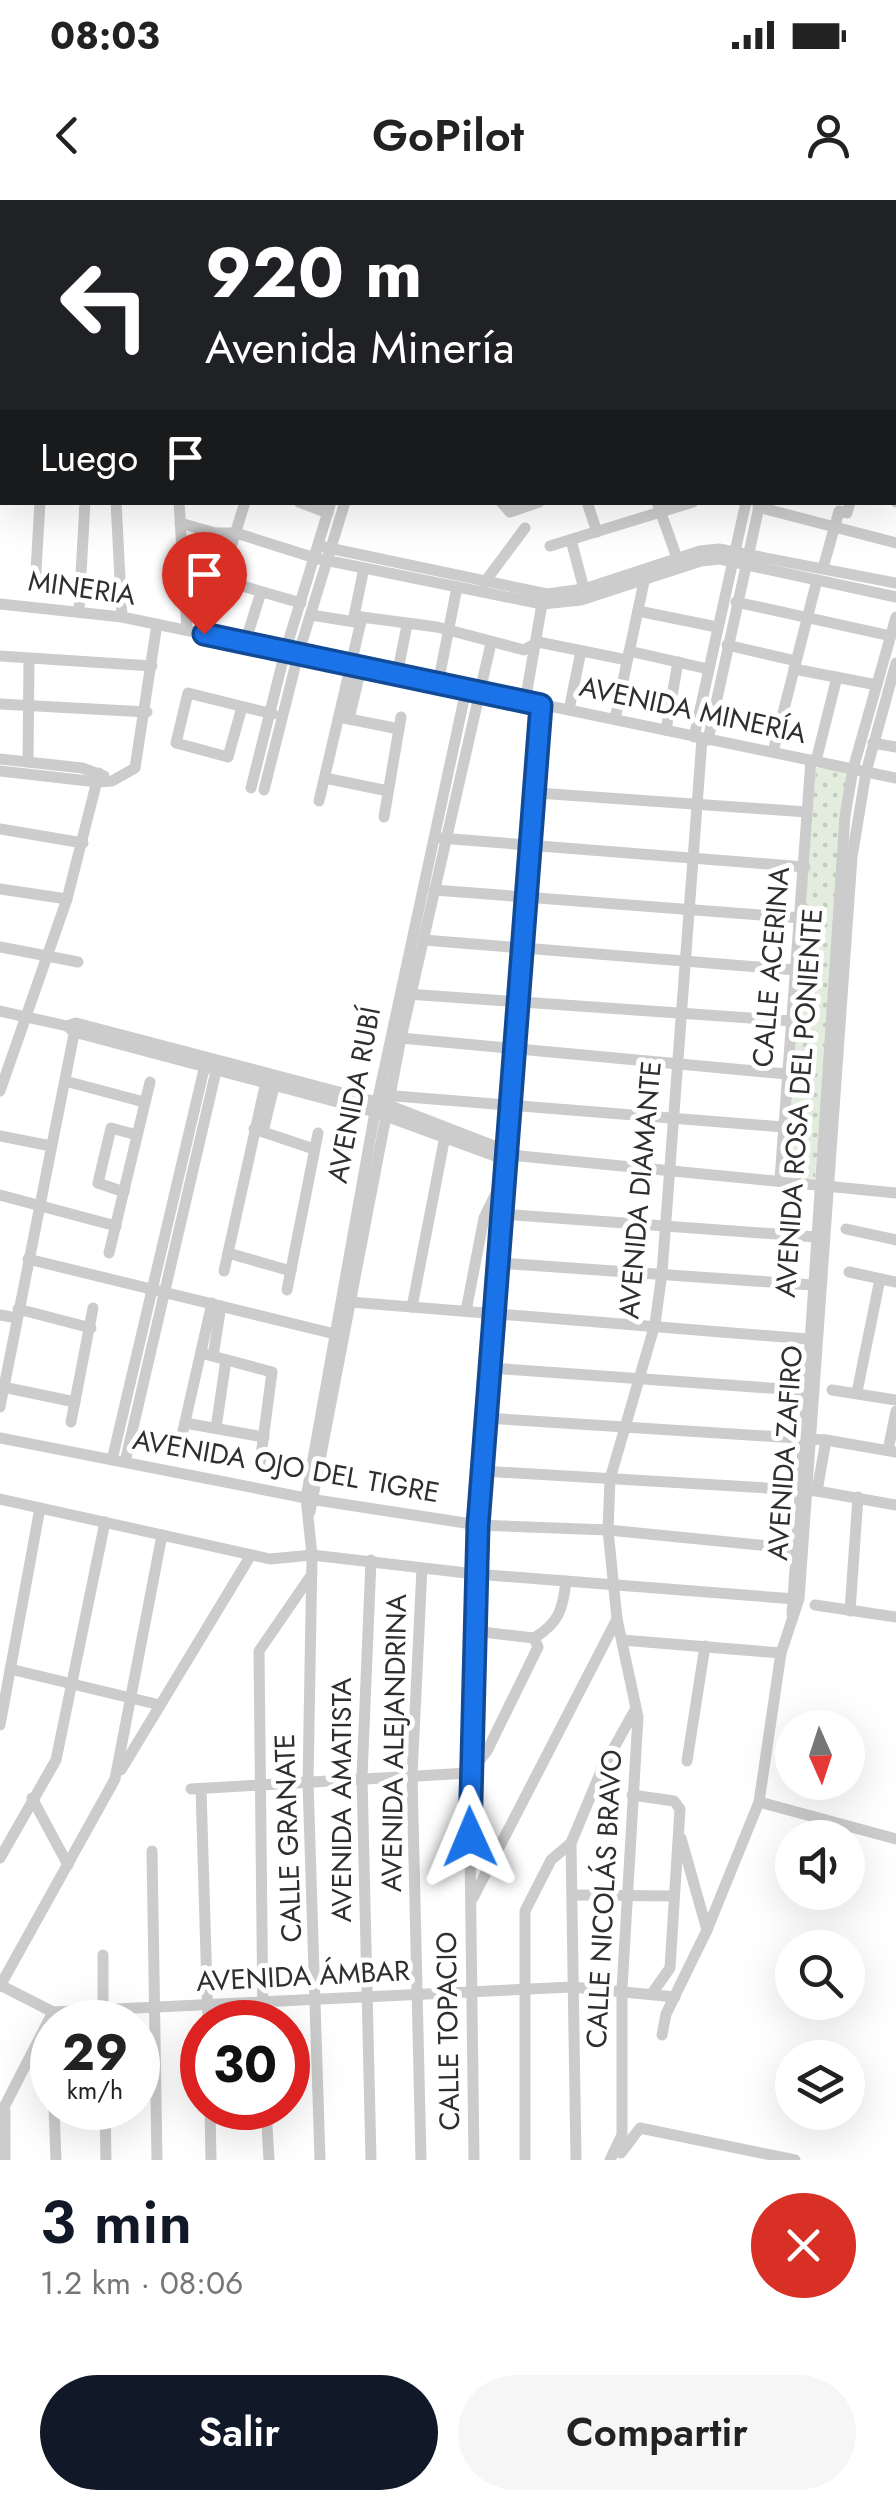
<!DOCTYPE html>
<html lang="es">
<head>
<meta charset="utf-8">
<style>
	body { margin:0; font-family:Jost,sans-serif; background:#f6f6f6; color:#222; height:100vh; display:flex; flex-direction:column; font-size:38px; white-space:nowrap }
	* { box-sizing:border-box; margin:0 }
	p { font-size:32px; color:#767676 }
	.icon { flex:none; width:55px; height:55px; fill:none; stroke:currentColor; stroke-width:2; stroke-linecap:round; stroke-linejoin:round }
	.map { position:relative; height:1960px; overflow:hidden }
	.details { display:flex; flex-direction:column; background:#fff; flex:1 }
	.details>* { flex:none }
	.top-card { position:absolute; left:0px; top:0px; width:898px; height:305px; box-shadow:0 10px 40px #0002; background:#202124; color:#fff; overflow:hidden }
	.needle { width:65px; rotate:177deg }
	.controls { position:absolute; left:775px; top:1510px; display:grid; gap:20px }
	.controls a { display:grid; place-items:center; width:90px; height:90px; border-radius:50%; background:#fff; box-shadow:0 10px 40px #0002; font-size:50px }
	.speed { position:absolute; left:30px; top:1800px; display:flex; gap:20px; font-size:50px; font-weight:700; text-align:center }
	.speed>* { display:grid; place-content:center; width:130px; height:130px; border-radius:50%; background:#fff; box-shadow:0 10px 40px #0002; line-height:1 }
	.speed small { font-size:25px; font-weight:400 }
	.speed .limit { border:15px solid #d22; background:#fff; color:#111 }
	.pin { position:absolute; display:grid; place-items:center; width:85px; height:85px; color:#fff; margin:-102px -42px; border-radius:50% 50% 50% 0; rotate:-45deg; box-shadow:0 0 10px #0007 }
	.pin .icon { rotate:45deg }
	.me { position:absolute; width:110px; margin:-55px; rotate:359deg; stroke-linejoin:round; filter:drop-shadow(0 0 8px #0008) }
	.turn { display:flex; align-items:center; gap:35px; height:210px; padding:0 40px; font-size:45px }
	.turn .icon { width:130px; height:130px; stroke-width:2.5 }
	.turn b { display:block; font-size:70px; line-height:85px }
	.then { display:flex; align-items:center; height:95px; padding:0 40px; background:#0003; gap:20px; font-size:38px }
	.round { display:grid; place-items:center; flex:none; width:105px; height:105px; border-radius:52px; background:#f6f6f6 }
	.summary { display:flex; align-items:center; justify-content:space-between; height:170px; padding:0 40px }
	h1 { font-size:60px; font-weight:600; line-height:75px; color:#111827 }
	.button { display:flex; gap:20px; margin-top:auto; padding:20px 40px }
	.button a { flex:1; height:115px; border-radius:60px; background:#111827; color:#fff; font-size:40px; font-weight:600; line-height:115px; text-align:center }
	.button a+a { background:#f6f6f6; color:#222 }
	.status { display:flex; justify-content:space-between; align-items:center; height:70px; padding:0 50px; background:#fff; direction:ltr }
	.status svg { height:28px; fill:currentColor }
	header { display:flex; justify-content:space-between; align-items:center; height:130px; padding:0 40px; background:#fff; font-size:45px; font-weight:600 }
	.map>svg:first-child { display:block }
</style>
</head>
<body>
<div class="status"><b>08:03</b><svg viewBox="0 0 49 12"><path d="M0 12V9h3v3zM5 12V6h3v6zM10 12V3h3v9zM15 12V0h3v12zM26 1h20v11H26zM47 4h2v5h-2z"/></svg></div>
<header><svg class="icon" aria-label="back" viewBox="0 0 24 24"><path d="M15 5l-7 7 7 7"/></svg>GoPilot<svg class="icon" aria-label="person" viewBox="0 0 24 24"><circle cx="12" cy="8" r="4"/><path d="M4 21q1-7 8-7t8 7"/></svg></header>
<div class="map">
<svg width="896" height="1960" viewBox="0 0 896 1960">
	<defs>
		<pattern id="park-dots" width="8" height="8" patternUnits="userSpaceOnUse" patternTransform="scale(2.5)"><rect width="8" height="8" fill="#e3eddd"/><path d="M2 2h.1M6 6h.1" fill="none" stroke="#c3ccbe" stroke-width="1.8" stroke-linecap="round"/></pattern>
	</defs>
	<rect width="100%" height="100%" fill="#fff"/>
	<path fill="url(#park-dots)" d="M816,568L849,570L815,979L783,976Z"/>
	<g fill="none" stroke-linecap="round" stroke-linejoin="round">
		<g stroke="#ccc" stroke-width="11">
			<path d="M46,0V2"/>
			<path d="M95,0L100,2"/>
			<path d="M160,0L161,2"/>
			<path d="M224,0V2"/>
			<path d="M286,0V2"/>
			<path d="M419,0L422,2"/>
			<path d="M456,0L467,2"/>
			<path d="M608,0L609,2"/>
			<path d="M829,0L842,2"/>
			<path d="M878,0L890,2"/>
			<path d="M326,2L327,0"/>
			<path d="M433,2L434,0"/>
			<path d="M568,2L575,0"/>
			<path d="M593,2L600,0"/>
			<path d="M783,2L784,0"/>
			<path d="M895,13L896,14"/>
			<path d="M895,66L896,62"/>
			<path d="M0,77L2,73"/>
			<path d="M0,94H2"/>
			<path d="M895,148H896"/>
			<path d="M0,209H2"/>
			<path d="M0,256H2"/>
			<path d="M895,256H896"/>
			<path d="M895,301L896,302"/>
			<path d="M116,302L122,417"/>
			<path d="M179,302L187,430"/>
			<path d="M299,302L328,313"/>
			<path d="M501,302L510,312L539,302"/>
			<path d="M587,302L597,332"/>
			<path d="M657,302L677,358"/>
			<path d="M758,307L896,343"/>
			<path d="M180,323L215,333H236L315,358L542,404L581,400L701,361L720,359L896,397"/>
			<path d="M571,340L584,389"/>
			<path d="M319,346L547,394L584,389L700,351L719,349L896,383"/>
			<path d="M550,346L693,302"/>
			<path d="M364,368L354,416L437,427L524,450L538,442L627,460"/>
			<path d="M823,368L839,311L847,313L850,302"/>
			<path d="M221,380L301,403"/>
			<path d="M484,383L525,328"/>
			<path d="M35,388L40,302"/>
			<path d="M736,402L891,436"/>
			<path d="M0,404L122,417L896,578"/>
			<path d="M79,410L85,302"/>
			<path d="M638,411L717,427"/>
			<path d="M311,415L361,423"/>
			<path d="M204,434L245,302"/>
			<path d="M245,443L261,392"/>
			<path d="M727,445L796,461"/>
			<path d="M629,451L708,469"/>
			<path d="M0,456L152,466"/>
			<path d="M794,469L877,485"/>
			<path d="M397,475L407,425"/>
			<path d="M438,484L457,387"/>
			<path d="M525,502L542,404"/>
			<path d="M0,504L147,512"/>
			<path d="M242,507L228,557L176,543L188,493L273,514"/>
			<path d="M569,510L581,451"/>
			<path d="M339,517L399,529"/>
			<path d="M349,519L361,468"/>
			<path d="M615,519L645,377"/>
			<path d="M666,530L678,462"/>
			<path d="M694,537L746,302"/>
			<path d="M708,540L760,302"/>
			<path d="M873,543L896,547"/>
			<path d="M773,552L817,380"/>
			<path d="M0,559L82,568L104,576"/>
			<path d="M816,561L837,477"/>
			<path d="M28,562L29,459"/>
			<path d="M0,571L97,582L112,581L135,568L157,424"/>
			<path d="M325,578L388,591"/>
			<path d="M251,588L285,452L331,302"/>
			<path d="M264,590L298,455L345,302"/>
			<path d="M537,593L807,612"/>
			<path d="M319,601L362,417"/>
			<path d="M384,617L401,517"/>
			<path d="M0,629L83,643"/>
			<path d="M440,638L805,667"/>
			<path d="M0,689L67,699"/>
			<path d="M434,690L801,718"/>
			<path d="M424,740L796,770"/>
			<path d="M0,747L78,762"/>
			<path d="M407,794L792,821"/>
			<path d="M0,811L67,826L74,832L375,912L509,961"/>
			<path d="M67,826L76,823L388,905L520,956L896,993"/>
			<path d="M401,838L787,874"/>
			<path d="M65,881L144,902"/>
			<path d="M0,891L67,699L99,573"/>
			<path d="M383,895L783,927"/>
			<path d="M254,929L314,949"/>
			<path d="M263,932L275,882"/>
			<path d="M0,936L51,946"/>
			<path d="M780,979L811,560"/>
			<path d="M124,992L98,983L111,928L137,935"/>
			<path d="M0,995L116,1026"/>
			<path d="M502,1014L816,1037"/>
			<path d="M846,1029L896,1040"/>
			<path d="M109,1053L150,882"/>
			<path d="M228,1053L291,1071"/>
			<path d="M28,1059L339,1135"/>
			<path d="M499,1063L812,1085"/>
			<path d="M224,1071L267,877"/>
			<path d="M849,1072L896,1082"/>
			<path d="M287,1090L318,933"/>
			<path d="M350,1102L808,1139"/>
			<path d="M412,1107L446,931"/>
			<path d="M18,1109L91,1128"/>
			<path d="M466,1111L484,1018L501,983"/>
			<path d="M0,1115L17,1118"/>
			<path d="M201,1153L272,1172L260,1263"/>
			<path d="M213,1156L221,1106"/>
			<path d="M491,1168L811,1191"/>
			<path d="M3,1187L75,1202"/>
			<path d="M832,1190L896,1200"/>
			<path d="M857,1192L880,1079"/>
			<path d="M0,1207L76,824"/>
			<path d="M486,1218L826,1240L896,1252"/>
			<path d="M71,1222L93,1108"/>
			<path d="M185,1223L264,1237"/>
			<path d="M216,1228L226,1160"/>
			<path d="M0,1238L316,1300L478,1325L608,1330L800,1349"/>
			<path d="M180,1244L212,1103"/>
			<path d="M888,1250L896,1211"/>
			<path d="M112,1260L205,865"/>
			<path d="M125,1262L217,867"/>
			<path d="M482,1271L817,1291L896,1305"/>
			<path d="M817,1291L826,1240"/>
			<path d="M0,1299L270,1359L312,1355L475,1374L795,1399"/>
			<path d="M310,1312L401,838L491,443"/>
			<path d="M371,1360L362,1577L371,1960"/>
			<path d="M815,1405L896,1417"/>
			<path d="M850,1411L858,1297"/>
			<path d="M792,1414L845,616L853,569L896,417"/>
			<path d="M473,1431L534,1438"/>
			<path d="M534,1438C559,1423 563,1409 566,1381"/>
			<path d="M622,1440L781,1453"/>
			<path d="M10,1469L160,1505"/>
			<path d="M0,1525L40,1308"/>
			<path d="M687,1561L705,1446"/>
			<path d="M121,1570L251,1355"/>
			<path d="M191,1589L469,1573L487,1551L538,1447L534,1438"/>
			<path d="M201,1589L208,1822"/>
			<path d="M632,1595L674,1601L680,1609L670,1768L653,1792"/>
			<path d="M32,1598L68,1665"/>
			<path d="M759,1602L896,1639"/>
			<path d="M681,1638L707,1730"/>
			<path d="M571,1643L576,1960"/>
			<path d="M152,1651L157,1960"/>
			<path d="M0,1658L56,1560L105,1322"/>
			<path d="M573,1695L673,1696"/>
			<path d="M473,1698L617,1419"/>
			<path d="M103,1755V1822"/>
			<path d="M0,1785L53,1812L572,1787L675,1797"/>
			<path d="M0,1786L115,1579L162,1335"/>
			<path d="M50,1822L52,1883"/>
			<path d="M263,1822L259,1451L312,1374"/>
			<path d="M662,1835L666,1814L707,1730L759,1602L781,1453L799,1399L852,657L866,572L896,463"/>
			<path d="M54,1908L56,1960"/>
			<path d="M105,1908L106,1960"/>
			<path d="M210,1908L211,1960"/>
			<path d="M266,1908L269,1960"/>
			<path d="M5,1911V1960"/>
			<path d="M0,1915L53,1812"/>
			<path d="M621,1953L640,1928L795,1960"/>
			<path d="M320,1960L308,1582L312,1355L306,1298L375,912L466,490"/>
			<path d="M421,1960L412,1575L422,1368"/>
			<path d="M474,1960L469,1573L475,1374L541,505"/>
			<path d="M525,1960V1711L551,1660L571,1643L602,1569L635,1510"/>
			<path d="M610,1960L622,1935V1789L638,1517L617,1419L608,1330L610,1279L655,1124L662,1073L702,539"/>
		</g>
		<g stroke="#a7a7a7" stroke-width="14">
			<path d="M0,147H2"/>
			<path d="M0,158H2"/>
			<path d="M895,195H896"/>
			<path d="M895,206H896"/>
		</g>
	</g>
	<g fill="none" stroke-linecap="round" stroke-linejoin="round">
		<g stroke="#114b97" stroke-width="25">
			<path id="route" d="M204,434L541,505L478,1325L470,1637"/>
		</g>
		<use href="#route" stroke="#1a73e8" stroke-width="18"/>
	</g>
	<g text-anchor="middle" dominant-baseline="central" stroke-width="10" stroke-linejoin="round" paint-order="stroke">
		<g font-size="28" fill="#2f2f2f" stroke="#fff">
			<text transform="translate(82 388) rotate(8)">MINERIA</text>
			<text transform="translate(693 510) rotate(12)">AVENIDA MINERÍA</text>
			<text transform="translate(771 767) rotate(-85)">CALLE ACERINA</text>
			<text transform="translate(354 895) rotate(-79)">AVENIDA RUBÍ</text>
			<text transform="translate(799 903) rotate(-86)">AVENIDA ROSA DEL PONIENTE</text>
			<text transform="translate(640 990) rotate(-85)">AVENIDA DIAMANTE</text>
			<text transform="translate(785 1253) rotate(-86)">AVENIDA ZAFIRO</text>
			<text transform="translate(286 1266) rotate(10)">AVENIDA OJO DEL TIGRE</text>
			<text transform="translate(394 1543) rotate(-89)">AVENIDA ALEJANDRINA</text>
			<text transform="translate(341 1600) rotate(-90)">AVENIDA AMATISTA</text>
			<text transform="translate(288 1638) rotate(-92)">CALLE GRANATE</text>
			<text transform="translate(604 1699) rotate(-87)">CALLE NICOLÁS BRAVO</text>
			<text transform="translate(303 1776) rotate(-3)">AVENIDA ÁMBAR</text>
			<text transform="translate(448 1831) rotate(-91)">CALLE TOPACIO</text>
		</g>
	</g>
</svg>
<div class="controls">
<a><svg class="needle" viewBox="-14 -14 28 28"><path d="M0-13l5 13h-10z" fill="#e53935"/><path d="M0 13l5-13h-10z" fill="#767676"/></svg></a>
<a><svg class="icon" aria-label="sound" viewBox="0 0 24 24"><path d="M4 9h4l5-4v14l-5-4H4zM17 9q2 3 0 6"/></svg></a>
<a><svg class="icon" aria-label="search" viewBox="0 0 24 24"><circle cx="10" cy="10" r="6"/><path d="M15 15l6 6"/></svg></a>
<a><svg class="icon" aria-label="layers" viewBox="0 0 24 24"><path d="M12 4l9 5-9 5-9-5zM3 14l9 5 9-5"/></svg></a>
</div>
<div class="speed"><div>29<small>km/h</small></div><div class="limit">30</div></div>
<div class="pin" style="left:204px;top:434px;background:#d93025"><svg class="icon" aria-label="arrive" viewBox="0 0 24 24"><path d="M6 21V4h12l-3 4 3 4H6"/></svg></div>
<svg class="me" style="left:470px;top:1637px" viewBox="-20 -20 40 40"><path d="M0-17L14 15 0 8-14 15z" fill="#1a73e8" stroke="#fff" stroke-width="4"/></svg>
<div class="top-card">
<div class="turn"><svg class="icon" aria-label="left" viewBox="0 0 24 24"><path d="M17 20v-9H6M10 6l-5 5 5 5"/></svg><div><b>920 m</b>Avenida Minería</div></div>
<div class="then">Luego<svg class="icon" aria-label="arrive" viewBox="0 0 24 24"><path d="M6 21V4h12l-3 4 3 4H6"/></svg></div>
</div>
</div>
<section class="details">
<div class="summary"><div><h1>3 min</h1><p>1.2 km · 08:06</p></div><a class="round" style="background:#d93025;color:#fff"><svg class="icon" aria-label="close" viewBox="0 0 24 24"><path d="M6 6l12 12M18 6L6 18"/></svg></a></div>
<div class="button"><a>Salir</a><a>Compartir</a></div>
</section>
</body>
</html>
